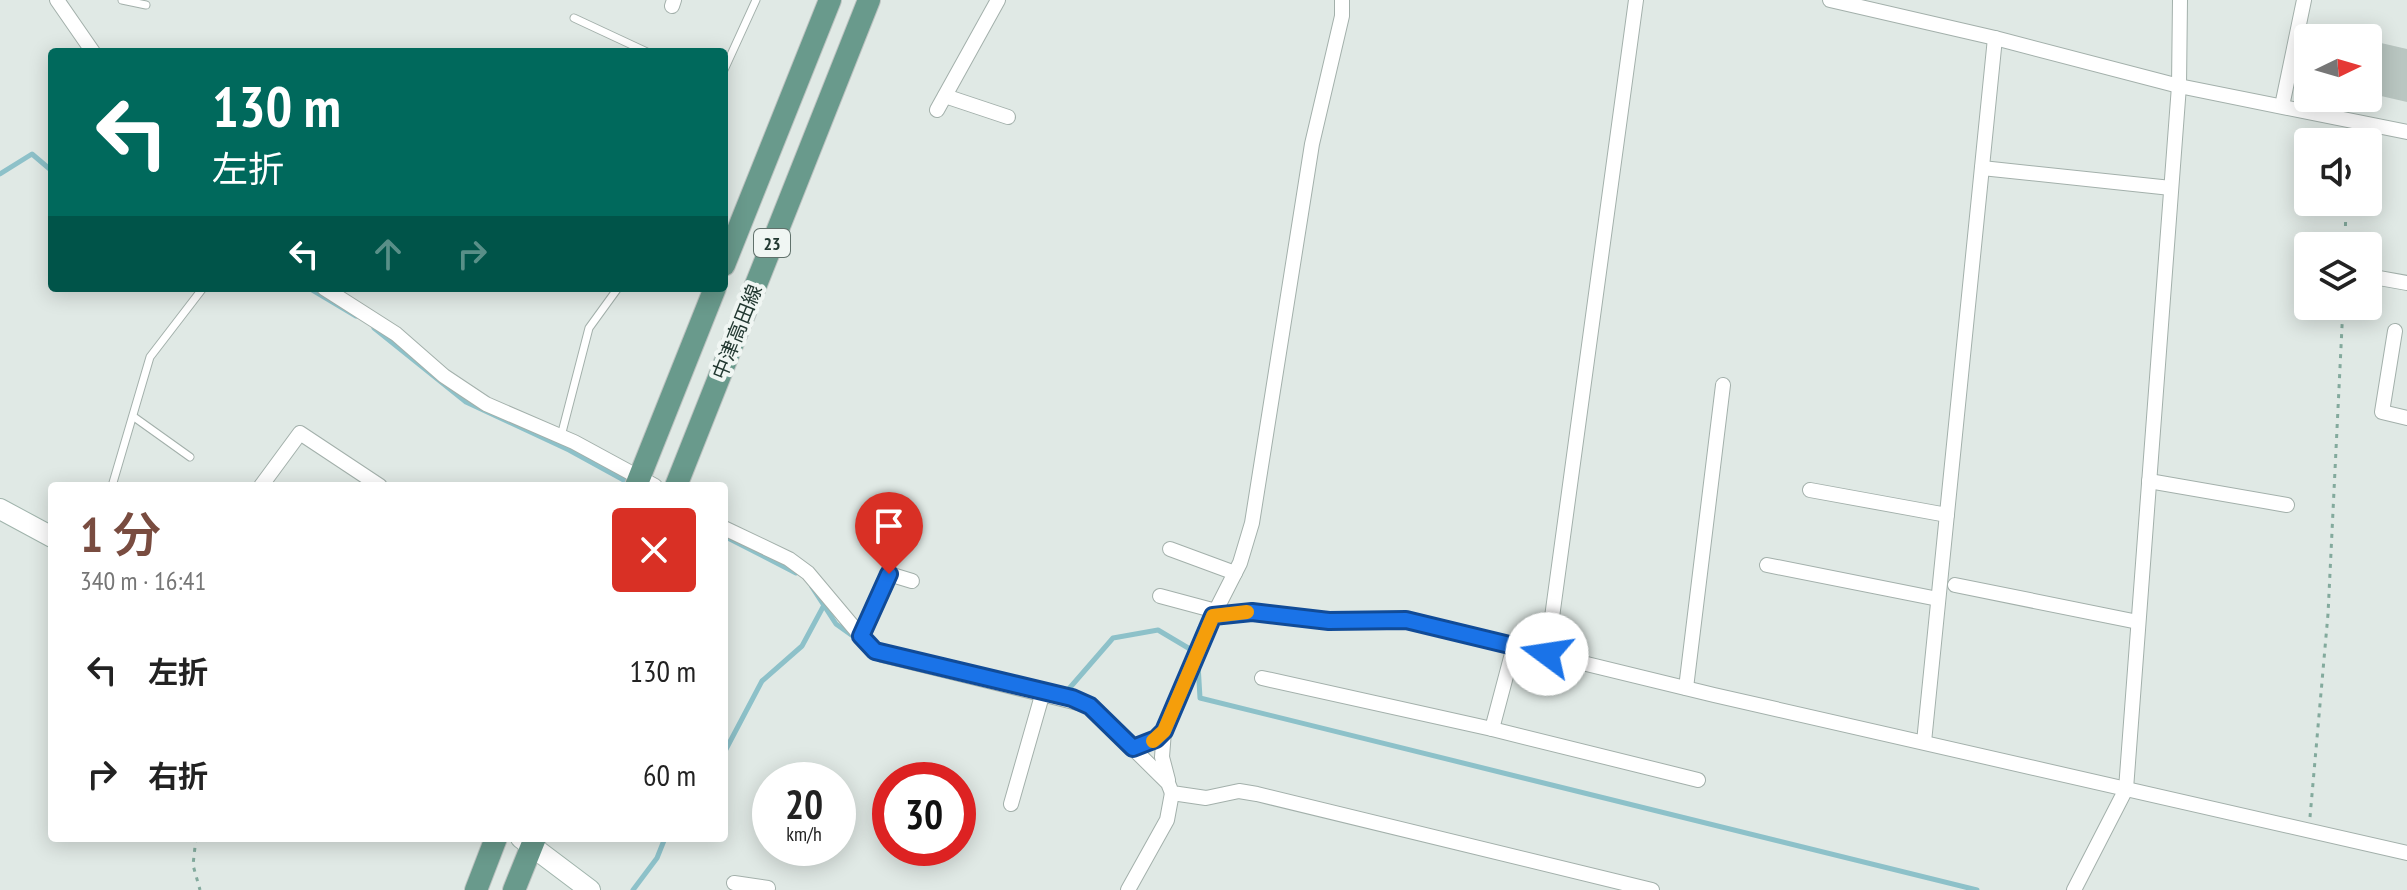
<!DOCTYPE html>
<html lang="ja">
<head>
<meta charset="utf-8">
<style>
	body { margin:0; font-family:"PT Sans Narrow","Noto Sans JP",sans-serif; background:#f6f6f6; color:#222; height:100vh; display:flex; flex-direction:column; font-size:30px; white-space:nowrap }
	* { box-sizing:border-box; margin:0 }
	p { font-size:26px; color:#767676 }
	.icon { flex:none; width:44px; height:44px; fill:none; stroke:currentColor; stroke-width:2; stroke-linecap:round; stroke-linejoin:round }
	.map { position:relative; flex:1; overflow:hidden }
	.panel { position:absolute; left:48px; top:482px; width:680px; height:360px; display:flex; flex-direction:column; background:#fff; border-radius:8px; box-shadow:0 4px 20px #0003 }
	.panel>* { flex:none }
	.guide { position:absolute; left:48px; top:48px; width:680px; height:244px; border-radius:8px; box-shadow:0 4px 20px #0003; background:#00695c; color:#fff; overflow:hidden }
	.needle { width:52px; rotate:85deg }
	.fabs { position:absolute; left:2294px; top:24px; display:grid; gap:16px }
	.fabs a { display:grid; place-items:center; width:88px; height:88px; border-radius:8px; background:#fff; box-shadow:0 4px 20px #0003; font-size:40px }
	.speed { position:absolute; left:752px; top:762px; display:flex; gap:16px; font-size:40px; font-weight:700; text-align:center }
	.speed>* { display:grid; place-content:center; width:104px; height:104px; border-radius:50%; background:#fff; box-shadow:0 4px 20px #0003; line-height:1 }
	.speed small { font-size:20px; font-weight:400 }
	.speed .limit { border:12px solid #d22; background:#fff; color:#111 }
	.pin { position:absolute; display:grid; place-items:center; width:68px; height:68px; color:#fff; margin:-82px -34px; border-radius:50% 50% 50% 0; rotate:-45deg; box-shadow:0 0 8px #0007 }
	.pin .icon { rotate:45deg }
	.me { position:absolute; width:88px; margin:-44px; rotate:284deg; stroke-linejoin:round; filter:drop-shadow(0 0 6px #0008) }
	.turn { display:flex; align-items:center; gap:28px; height:168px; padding:0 32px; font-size:36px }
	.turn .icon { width:104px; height:104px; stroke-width:2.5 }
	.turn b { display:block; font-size:56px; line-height:68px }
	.lanes { display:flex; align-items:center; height:76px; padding:0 32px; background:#0003; justify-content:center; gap:40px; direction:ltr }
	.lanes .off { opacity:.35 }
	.round { display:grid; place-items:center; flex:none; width:84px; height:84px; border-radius:8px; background:#f6f6f6 }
	.summary { display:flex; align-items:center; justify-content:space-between; height:136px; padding:0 32px }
	h1 { font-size:48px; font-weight:600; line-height:60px; color:#794c40 }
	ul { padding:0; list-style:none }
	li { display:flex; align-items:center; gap:24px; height:104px; padding:0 32px }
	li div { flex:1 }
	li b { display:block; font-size:30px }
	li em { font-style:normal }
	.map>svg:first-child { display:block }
</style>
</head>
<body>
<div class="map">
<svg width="2407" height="890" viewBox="0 0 2407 890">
	<rect width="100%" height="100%" fill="#e0e9e5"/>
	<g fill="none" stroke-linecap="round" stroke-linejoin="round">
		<g stroke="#8dc1c9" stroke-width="5">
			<path d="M0,174L32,154L52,171"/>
			<path d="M309,288L356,316"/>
			<path d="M374,328L466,402L569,450L631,484"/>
			<path d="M724,536L796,573"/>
			<path d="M812,587L836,624L857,639"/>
			<path d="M878,646L1031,684"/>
			<path d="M1198,664L1200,698L1977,890"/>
			<path d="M1056,692L1067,691L1113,638L1158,630L1195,652"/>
			<path d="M724,753L762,681L802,646L823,607"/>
			<path d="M633,890L657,858L665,838"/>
		</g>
	</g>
	<g fill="#b9c6c1">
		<path d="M2319,30L2351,37V38H2317Z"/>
		<path d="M2368,40L2407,49V102L2368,93Z"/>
	</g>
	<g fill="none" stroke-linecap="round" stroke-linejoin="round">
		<g stroke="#a3b0ab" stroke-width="9">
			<g id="lane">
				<path d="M122,0L146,5"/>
				<path d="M574,18L647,52"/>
				<path d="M724,70L756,0"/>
				<path d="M134,417L190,457"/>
				<path d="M561,436L589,328L618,288"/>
				<path d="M112,486L150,357L203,288"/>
			</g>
		</g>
		<g stroke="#a3b0ab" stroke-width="16">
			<g id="street">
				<path d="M57,0L93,52"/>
				<path d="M1830,0L1995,38L2179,86L2407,132"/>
				<path d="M672,6L674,0"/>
				<path d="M945,96L1008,117"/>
				<path d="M2282,106L2304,0"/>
				<path d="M937,110L998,0"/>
				<path d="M1982,168L2171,188"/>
				<path d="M2368,276L2407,283"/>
				<path d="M324,288L396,334L444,376L486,404L574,442L655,486"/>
				<path d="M2395,331L2382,412L2407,418"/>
				<path d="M2149,481L2287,505"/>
				<path d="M261,486L300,433L380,486"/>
				<path d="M1810,490L1947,515"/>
				<path d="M724,528L789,559L808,573L871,648L882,655L1090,706L1168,783L1172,793L1206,798L1239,791L1257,794L1652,890"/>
				<path d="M1170,549L1235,573"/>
				<path d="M1767,565L1938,599"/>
				<path d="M1955,585L2138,622"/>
				<path d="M1160,596L1216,611"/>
				<path d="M1213,616L1252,612L1329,621L1406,620L1714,695L2407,853"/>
				<path d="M861,636L889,574L912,581"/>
				<path d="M1514,646L1492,729L1698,780"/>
				<path d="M1547,654L1636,0"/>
				<path d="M1262,678L1492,729"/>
				<path d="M1686,688L1723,385"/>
				<path d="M1924,742L1995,38"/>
				<path d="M1133,748L1156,739L1164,731"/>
				<path d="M1168,780L1162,757L1164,731L1213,616L1240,563L1252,523L1312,144L1342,16V0"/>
				<path d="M1011,804L1043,692"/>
				<path d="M734,883L768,888"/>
				<path d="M1128,890L1167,820L1172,793"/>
				<path d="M2074,890L2126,789L2179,86L2180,0"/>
			</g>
		</g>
		<g stroke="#a0b4ac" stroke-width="22">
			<g id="secondary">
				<path d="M0,509L52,537"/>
				<path d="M521,838L590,890"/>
			</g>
		</g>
		<g stroke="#bdc3c1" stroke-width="24">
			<g id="primary">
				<path d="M724,265L830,0"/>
				<path d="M636,486L715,288"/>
				<path d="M676,486L869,0"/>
				<path d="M476,890L496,838"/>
				<path d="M514,890L535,838"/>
			</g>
		</g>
		<g stroke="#83aa9d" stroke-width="3" stroke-dasharray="4 6" stroke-linecap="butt">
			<path d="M2345,246L2346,202"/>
			<path d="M2310,817L2328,614L2343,306"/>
			<path d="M196,838L193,865L200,890"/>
		</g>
		<use href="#lane" stroke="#fff" stroke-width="7"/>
		<use href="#street" stroke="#fff" stroke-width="14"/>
		<use href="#secondary" stroke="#fff" stroke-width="20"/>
		<use href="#primary" stroke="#699a8c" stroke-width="22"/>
	</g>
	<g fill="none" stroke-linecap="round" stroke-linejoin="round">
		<g stroke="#114b97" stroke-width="20">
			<path id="route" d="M889,574L861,636L875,651L1072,698L1090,706L1133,748L1156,739L1164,731L1213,616L1252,612L1329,621L1406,620L1547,654"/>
		</g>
		<use href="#route" stroke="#1a73e8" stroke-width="14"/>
		<path stroke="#f59e0b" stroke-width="14" d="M1153,741L1164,731L1213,616L1247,612"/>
	</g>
	<g text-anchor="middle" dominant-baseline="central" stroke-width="8" stroke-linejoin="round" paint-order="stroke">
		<rect fill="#f0f6f3" stroke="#60716b" stroke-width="2" x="754" y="229" width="36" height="28" rx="6"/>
		<g font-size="18" font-weight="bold" fill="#223831">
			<text x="772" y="243">23</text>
		</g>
		<g font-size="20" fill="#223831" stroke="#f0f6f3">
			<text transform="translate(737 332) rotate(-68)">中津高田線</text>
		</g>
	</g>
</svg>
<div class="fabs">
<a><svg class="needle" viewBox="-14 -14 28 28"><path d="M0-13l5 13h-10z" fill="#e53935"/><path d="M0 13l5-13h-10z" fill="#767676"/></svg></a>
<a><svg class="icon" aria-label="sound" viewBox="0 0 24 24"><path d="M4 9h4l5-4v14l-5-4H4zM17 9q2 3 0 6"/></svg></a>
<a><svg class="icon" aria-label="layers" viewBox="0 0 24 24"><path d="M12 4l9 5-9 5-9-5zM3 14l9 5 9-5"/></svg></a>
</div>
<div class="speed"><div>20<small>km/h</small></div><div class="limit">30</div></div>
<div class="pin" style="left:889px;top:574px;background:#d93025"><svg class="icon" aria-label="arrive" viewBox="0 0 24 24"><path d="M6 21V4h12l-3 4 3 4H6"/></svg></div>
<svg class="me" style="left:1547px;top:654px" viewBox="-20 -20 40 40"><circle r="19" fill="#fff"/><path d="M0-13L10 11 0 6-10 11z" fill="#1a73e8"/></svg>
<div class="guide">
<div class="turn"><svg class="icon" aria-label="left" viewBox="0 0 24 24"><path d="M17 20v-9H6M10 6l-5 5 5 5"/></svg><div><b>130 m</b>左折</div></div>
<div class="lanes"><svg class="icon" aria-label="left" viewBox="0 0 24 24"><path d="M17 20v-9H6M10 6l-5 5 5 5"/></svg><svg class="icon off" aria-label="ahead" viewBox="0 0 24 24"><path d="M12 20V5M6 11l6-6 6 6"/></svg><svg class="icon off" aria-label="right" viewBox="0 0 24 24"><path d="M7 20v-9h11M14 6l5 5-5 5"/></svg></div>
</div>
<section class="panel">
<div class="summary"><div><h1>1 分</h1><p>340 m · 16:41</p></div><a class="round" style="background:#d93025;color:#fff"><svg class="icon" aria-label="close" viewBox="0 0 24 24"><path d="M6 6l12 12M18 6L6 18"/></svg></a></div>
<ul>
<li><svg class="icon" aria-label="left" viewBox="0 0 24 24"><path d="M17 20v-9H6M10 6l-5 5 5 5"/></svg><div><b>左折</b></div><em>130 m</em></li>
<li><svg class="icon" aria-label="right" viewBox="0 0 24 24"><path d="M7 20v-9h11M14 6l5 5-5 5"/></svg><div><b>右折</b></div><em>60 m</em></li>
</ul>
</section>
</div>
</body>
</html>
